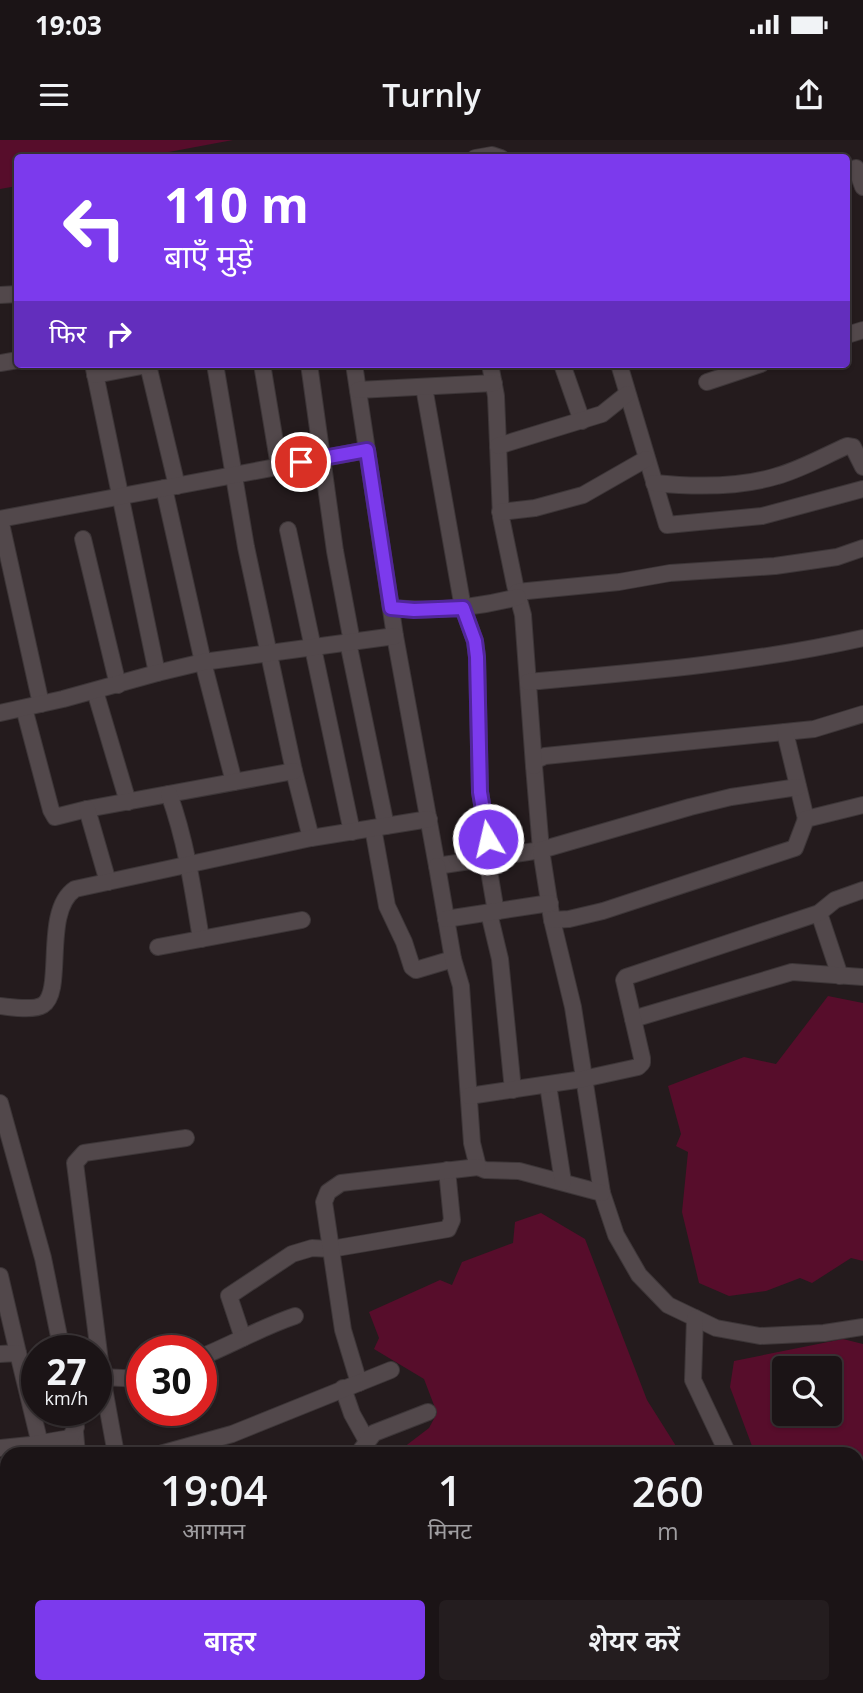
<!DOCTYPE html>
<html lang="hi">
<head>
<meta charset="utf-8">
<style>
	body { margin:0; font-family:"Open Sans","Noto Sans Devanagari",sans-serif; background:#241d1f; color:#f1f3f6; height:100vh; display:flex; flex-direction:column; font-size:26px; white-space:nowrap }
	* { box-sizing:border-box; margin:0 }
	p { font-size:23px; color:#a09ea1 }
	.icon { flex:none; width:38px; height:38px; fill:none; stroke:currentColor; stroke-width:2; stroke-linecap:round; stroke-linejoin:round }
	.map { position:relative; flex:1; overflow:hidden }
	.side { position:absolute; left:0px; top:1307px; width:864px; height:247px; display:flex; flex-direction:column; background:#1b1416; border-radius:21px 21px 0 0; box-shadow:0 2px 5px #0004,0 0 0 2px #393335 }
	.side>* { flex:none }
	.top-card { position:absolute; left:14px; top:14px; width:836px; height:214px; border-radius:7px; box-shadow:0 2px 5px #0004,0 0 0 2px #393335; background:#7c3aed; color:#fff; overflow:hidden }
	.tools { position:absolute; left:772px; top:1216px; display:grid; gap:14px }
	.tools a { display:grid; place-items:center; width:70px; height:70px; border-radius:7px; background:#1b1416; box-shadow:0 2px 5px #0004,0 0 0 2px #393335; font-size:35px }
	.speed { position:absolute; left:21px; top:1195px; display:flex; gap:14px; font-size:35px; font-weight:700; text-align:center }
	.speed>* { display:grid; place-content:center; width:91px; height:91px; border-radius:50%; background:#1b1416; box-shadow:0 2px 5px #0004,0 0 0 2px #393335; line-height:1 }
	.speed small { font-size:18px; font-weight:400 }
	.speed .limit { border:10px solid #d22; background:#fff; color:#111 }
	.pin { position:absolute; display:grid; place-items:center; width:60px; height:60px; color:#fff; margin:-30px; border:4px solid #fff; border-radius:50%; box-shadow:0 2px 7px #0007 }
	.me { position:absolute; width:77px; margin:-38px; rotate:351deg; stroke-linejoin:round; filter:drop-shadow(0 0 5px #0008) }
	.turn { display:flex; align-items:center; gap:24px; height:147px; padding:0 35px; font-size:32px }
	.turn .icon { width:91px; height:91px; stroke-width:2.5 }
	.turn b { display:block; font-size:49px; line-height:60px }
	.then { display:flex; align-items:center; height:66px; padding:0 35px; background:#0003; gap:14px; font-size:26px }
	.eta { display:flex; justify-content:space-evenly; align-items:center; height:119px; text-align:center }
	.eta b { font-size:42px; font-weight:600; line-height:49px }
	.cta { display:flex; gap:14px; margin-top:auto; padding:14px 35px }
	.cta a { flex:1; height:80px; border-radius:7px; background:#7c3aed; color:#fff; font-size:28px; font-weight:600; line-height:80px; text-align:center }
	.cta a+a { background:#241d1f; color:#f1f3f6 }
	.status { display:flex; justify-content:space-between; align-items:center; height:49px; padding:0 35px; background:#1b1416; direction:ltr }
	.status svg { height:19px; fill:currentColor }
	header { display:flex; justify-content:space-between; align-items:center; height:91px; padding:0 35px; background:#1b1416; font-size:32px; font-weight:600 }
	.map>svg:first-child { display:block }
</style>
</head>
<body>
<div class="status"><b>19:03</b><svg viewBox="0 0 49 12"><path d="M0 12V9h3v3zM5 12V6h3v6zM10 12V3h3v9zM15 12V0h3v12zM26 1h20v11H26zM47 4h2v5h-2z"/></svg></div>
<header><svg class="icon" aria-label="menu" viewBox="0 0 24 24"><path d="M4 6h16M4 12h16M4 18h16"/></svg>Turnly<svg class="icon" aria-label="share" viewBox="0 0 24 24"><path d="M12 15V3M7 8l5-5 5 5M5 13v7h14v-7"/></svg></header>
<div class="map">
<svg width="863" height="1553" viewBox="0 0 863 1553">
	<rect width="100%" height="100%" fill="#241b1d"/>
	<g fill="#570d2b" fill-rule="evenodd">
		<path d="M0,0H233L142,17L18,18L17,46L0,49Z"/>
		<path d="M828,856L863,863V1121L851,1118L812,1143L800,1138L766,1151L729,1156L699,1143L682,1072L688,1012L676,1006L681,994L668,946L744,917L776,924Z"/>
		<path d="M541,1073L585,1099L647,1260L681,1314H395L429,1288L437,1273L424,1239L374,1209L379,1198L369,1172L440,1140L452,1145L462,1122L513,1103L515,1082Z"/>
		<path d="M843,1199L863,1204V1482L858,1479V1314H755L730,1247L734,1221ZM830,1228V1274H784V1228Z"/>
		<path d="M7,1433V1547H84L86,1553H0V1435Z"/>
		<path d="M256,1547H619L587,1550L581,1553H254Z"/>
	</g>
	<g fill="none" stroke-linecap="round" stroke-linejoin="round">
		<g stroke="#3d3638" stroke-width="18">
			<g id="street">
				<path d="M475,18L492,15L501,18"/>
				<path d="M856,28L863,47"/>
				<path d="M0,155L18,154"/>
				<path d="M847,195L863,190"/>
				<path d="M0,223L18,220"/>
				<path d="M93,224L157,533"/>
				<path d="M215,224L246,407L294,631L311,698"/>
				<path d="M262,224L279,326"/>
				<path d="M309,224L335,411L352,502"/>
				<path d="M354,224L395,496L437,726L541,710L534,626L536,620L545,616L814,589L863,574"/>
				<path d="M490,224L496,256L501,377L515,445L523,475L534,626"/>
				<path d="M562,224L582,281"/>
				<path d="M619,224L667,385L762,376L863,349"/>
				<path d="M148,225L177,346"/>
				<path d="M95,235L152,224"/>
				<path d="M707,242L761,224"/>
				<path d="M424,247L463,468L475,501L477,517L480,652L491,718"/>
				<path d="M358,250L494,243"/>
				<path d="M498,306L602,274L627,254"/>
				<path d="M654,343C694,347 738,348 777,336C802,329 824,316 847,306L853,307L863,327"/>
				<path d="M164,348L203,522L234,642"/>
				<path d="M500,372L535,368L583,355L646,319"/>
				<path d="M288,390L352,692"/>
				<path d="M83,399L118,545"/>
				<path d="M517,452L619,442L670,433L775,426L837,417L863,408"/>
				<path d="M391,468C435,472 476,468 518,457"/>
				<path d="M348,502L386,686"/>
				<path d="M528,542C641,532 752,523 863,498"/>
				<path d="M95,551L128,662"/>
				<path d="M41,564L0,379L367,310"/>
				<path d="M24,568L51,670L55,677L87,669L294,631"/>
				<path d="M0,573L63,559L157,533L203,522L395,496"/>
				<path d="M785,592L806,679"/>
				<path d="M798,647L731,657L690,667L541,710L552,780L573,867L602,1053L616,1095L639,1135L668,1165L716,1188L760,1196L824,1193L863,1187"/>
				<path d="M169,654C186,701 193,749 201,799"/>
				<path d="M87,669L108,742"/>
				<path d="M373,688L387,766L404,802L412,827L416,830L453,819"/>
				<path d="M487,719L496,772"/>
				<path d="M437,726L453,819L461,846L472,1003L478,1027L485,1030L519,1031L602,1053"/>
				<path d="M489,773L500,819L513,950"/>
				<path d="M819,773L840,836"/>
				<path d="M446,779L550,763"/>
				<path d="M552,780L569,779L603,771L795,708L806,679L863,665"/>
				<path d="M158,807L302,780"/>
				<path d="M0,866C11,867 33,871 43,865C65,851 42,771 75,749L311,698L429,679"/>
				<path d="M633,879L792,832L863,837"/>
				<path d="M548,945L563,1042"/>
				<path d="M469,956L583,939L638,927L642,923V918L624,840L626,837L819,773L835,760L863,750"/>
				<path d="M0,963L43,1118L62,1211"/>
				<path d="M0,1136L18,1213"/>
				<path d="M695,1178L693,1240L728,1314"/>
				<path d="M243,1198L229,1156L292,1114L312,1108L331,1109L448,1089L452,1080L447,1030"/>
				<path d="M0,1214L18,1213L40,1304"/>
				<path d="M201,1217C233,1204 262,1187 295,1176"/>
				<path d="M102,1237L142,1239"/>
				<path d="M359,1243L343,1190L324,1062L328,1052L341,1043L478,1027"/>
				<path d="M343,1248L352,1274L367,1301"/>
				<path d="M73,1270L77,1314"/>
				<path d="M0,1308L30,1305L70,1298L76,1287"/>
				<path d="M116,1314L102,1237L75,1023L84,1013L186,998"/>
				<path d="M160,1314L232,1294L391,1230"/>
				<path d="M358,1314L374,1293L428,1272"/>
				<path d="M0,1343H7"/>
				<path d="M200,1547L201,1553"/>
			</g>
		</g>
		<g stroke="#3d3638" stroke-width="23">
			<g id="secondary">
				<path d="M858,1534L863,1533"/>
				<path d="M754,1553L770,1547"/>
			</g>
		</g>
		<use href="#street" stroke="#52484b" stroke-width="16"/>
		<use href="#secondary" stroke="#666e5d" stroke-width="21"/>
	</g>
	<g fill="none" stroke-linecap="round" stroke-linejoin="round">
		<g stroke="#51269a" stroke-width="18">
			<path id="route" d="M301,322L367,310L391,468L414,470L463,468L475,501L477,517L480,652L488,699"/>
		</g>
		<use href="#route" stroke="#7c3aed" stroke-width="12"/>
	</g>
</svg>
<div class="tools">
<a><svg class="icon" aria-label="search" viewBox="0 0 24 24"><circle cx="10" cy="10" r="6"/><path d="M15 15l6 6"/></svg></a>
</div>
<div class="speed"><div>27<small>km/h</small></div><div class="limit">30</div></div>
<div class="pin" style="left:301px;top:322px;background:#d93025"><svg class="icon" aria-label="arrive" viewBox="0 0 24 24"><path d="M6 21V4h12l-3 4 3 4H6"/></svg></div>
<svg class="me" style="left:488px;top:699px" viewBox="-20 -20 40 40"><circle r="17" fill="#7c3aed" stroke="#fff" stroke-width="3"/><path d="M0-11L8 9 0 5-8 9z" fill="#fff"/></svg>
<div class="top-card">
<div class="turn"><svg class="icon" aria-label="left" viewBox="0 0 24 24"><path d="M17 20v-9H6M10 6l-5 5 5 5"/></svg><div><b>110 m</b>बाएँ मुड़ें</div></div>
<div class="then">फिर<svg class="icon" aria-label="right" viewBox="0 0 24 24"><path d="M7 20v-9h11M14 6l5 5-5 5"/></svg></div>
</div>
<section class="side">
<div class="eta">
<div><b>19:04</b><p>आगमन</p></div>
<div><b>1</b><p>मिनट</p></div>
<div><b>260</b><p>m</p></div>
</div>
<div class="cta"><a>बाहर</a><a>शेयर करें</a></div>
</section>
</div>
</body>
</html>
